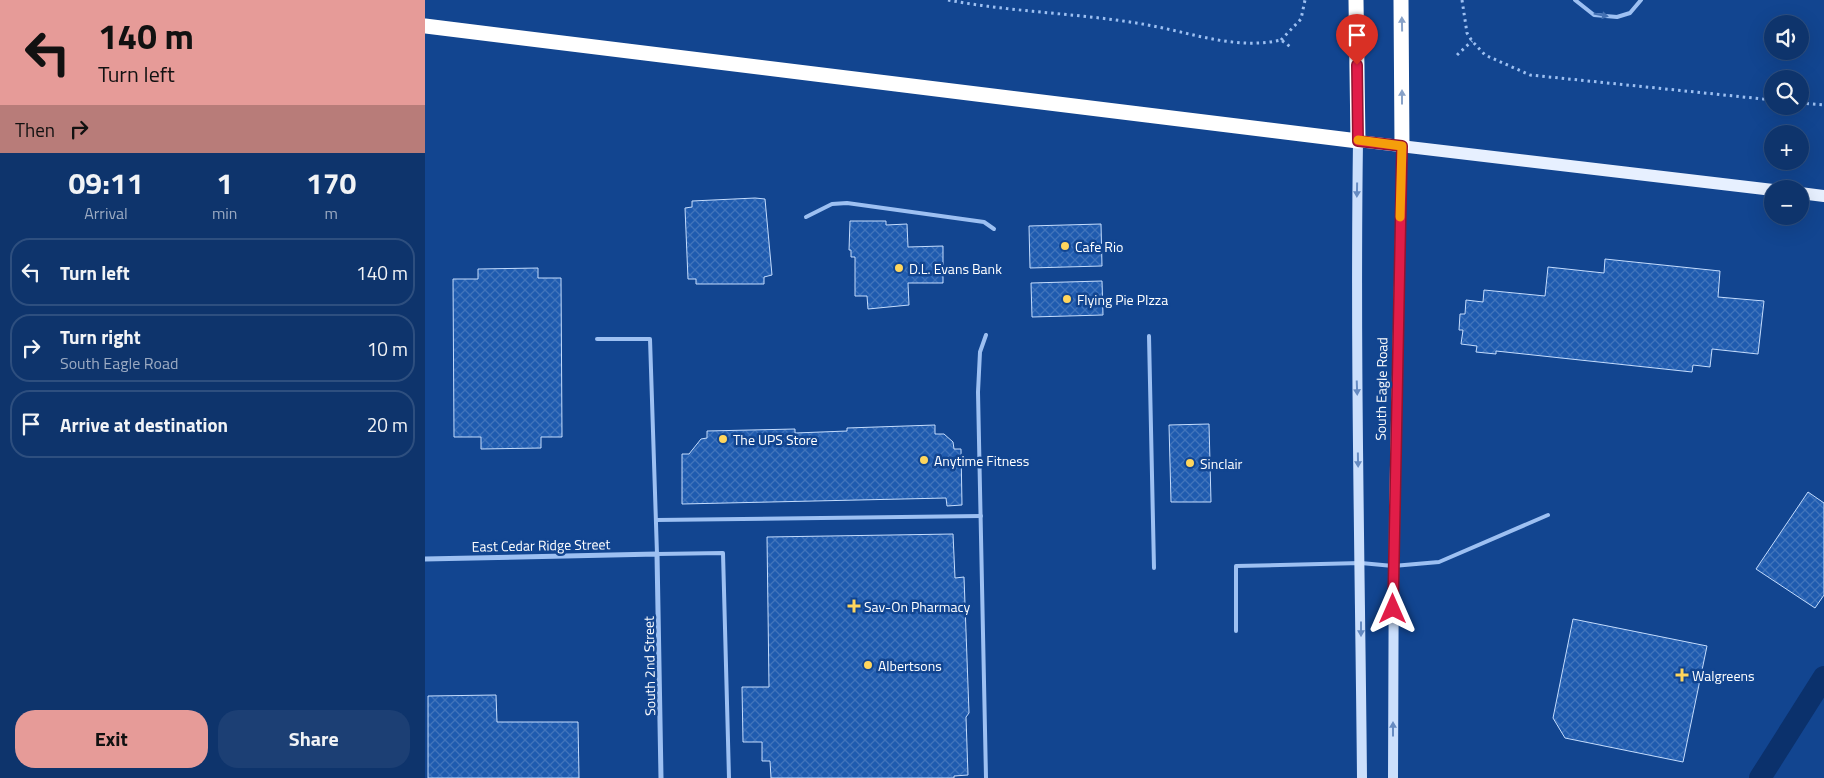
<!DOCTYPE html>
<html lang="en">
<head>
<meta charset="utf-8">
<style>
	body { margin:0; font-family:"Titillium Web",sans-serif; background:#1c3f74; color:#f1f3f6; height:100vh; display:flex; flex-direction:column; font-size:19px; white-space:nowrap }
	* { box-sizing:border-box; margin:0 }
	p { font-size:16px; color:#9baac2 }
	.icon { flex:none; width:28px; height:28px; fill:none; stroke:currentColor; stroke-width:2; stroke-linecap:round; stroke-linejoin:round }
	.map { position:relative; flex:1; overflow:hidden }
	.details { display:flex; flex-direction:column; background:#0e346c; width:425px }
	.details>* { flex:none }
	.banner { background:#e69b98; color:#111; overflow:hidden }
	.tools { position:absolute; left:1339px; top:15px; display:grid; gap:10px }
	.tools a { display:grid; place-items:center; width:45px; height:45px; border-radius:50%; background:#0e346c; box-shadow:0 5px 20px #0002,0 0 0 1px #2e4f7f; font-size:25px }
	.pin { position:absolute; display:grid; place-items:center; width:42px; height:42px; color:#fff; margin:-51px -21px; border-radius:50% 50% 50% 0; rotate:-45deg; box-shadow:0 0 5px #0007 }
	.pin .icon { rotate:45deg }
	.me { position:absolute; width:55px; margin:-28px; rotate:0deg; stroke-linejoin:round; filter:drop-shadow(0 0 4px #0008) }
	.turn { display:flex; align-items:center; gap:18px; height:105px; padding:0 15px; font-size:22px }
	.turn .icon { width:65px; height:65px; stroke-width:2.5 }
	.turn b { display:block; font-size:35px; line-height:42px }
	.then { display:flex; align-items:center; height:48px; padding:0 15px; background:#0003; gap:10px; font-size:19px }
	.eta { display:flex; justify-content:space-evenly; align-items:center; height:85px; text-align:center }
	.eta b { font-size:30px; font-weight:700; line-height:35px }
	.cta { display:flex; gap:10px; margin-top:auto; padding:10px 15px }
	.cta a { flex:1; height:58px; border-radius:20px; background:#e69b98; color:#111; font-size:20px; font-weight:700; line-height:58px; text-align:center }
	.cta a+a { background:#1c3f74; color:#f1f3f6 }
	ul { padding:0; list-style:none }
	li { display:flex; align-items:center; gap:15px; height:68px; margin:0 10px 8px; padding:0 5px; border:2px solid #2e4f7f; border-radius:20px }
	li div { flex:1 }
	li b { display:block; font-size:19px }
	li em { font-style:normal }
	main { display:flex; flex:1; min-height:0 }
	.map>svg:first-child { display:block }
</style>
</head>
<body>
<main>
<section class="details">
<div class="banner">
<div class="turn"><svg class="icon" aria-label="left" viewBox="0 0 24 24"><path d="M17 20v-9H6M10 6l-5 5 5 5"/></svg><div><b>140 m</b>Turn left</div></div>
<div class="then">Then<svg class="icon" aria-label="right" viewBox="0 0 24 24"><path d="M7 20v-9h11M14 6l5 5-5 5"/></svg></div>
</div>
<div class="eta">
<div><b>09:11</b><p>Arrival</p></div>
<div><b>1</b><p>min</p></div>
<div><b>170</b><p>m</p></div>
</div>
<ul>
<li><svg class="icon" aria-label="left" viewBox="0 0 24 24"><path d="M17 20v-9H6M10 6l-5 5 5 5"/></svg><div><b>Turn left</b></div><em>140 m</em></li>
<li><svg class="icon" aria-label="right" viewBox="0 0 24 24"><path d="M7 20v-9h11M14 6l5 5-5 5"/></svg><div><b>Turn right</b><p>South Eagle Road</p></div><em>10 m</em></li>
<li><svg class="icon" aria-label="arrive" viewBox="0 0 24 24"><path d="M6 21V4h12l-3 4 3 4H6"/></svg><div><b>Arrive at destination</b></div><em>20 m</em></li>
</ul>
<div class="cta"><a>Exit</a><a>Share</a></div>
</section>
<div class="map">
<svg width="1399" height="778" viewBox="0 0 1399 778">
	<defs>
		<pattern id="building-cross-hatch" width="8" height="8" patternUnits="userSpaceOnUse" patternTransform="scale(1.25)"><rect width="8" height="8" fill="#1f5baf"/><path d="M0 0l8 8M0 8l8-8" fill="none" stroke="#4174bb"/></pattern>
	</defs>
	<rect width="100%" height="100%" fill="#124590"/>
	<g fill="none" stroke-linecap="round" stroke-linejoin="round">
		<path stroke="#0b316c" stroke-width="22" d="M1335,778L1399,677"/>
	</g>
	<g fill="url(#building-cross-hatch)" stroke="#c4dcfd">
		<path d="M330,198L340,199L347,275L339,277V284H271V279H263L260,208L267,207V201Z"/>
		<path d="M425,221H461V225L482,224L483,247L518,246V283H483L484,305L443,309L442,296H430V257H426V250H424Z"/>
		<path d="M676,224L677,266L605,268L604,226Z"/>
		<path d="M1180,259L1295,271L1293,297L1339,301L1333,354L1287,349L1285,367L1268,365L1267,372L1071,351V354L1051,352L1052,346L1036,344L1038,330H1034L1035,314H1040L1041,300L1058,302L1059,290L1120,296L1123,267L1179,273Z"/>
		<path d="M113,268V278H136L137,437H116V448L56,449V437H29L28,279H53V269Z"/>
		<path d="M677,281L678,315L607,317L606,283Z"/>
		<path d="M784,424L786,502H746L744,425Z"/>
		<path d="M510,425V434H519L528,442L529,449H536L537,505L522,506L521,498L257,504V454H264L276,439L282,438V431L370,429V433L422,431V428Z"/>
		<path d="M1383,492L1399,503V595L1390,608L1331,569Z"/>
		<path d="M528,534L530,578L539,577L544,713L541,717L543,775L529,776V778H346L345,761H337V742H318L317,687H344L342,537Z"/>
		<path d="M1148,619L1282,646L1258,762L1140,738L1128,718Z"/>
		<path d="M71,695L72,722H153L154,778H3V696Z"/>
	</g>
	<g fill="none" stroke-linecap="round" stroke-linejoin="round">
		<g stroke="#9dc0f2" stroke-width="3" stroke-dasharray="2.5 4" stroke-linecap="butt">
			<path d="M523,0C591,13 661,13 728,26C770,34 813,50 856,40L867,48"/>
			<path d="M1037,0L1042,33L1047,41L1060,55L1105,75L1348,100"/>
			<path d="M856,40L876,19L880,0"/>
			<path d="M1032,55L1047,41"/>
			<path d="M1375,103L1399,105"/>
		</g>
		<g stroke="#9dc0f2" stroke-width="4">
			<path d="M1150,0L1169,15L1192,17L1205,13L1216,0"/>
			<path d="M381,217L407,204L422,203L559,222L569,229"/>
			<path d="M724,336L729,568"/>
			<path d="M172,339H225L232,554L298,553L304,778"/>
			<path d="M231,520L556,516"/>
			<path d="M811,631V566L936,563L968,566L1014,562L1123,515"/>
			<path d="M561,778L553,392L555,352L561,335"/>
		</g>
		<path stroke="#9dc0f2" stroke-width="5" d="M0,559L232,554L236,778"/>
		<g stroke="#cbdffc" stroke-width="10">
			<path d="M933,141C930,354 935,566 937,778"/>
			<path d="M968,778L969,511L977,146"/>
		</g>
		<g stroke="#e7f0ff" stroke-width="12">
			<path d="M933,141L1348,190"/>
			<path d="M1375,193L1399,196"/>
		</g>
		<g stroke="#fff" stroke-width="15">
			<path d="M976,0L977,146"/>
			<path d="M0,26L933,141L931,0"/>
		</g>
	</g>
	<defs><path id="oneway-solid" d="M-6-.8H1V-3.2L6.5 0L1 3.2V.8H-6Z" transform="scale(1.25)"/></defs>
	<use fill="#4370b2" href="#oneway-solid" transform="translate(1176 15) rotate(11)"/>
	<g fill="#88a2c8">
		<use href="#oneway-solid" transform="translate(977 24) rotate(-91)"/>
		<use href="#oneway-solid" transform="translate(977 97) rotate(-90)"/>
	</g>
	<g fill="#658ac1">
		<use href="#oneway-solid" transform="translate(932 190) rotate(91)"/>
		<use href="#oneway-solid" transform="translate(932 388) rotate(88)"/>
		<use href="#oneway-solid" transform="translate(933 460) rotate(89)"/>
		<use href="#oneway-solid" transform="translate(936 629) rotate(90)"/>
		<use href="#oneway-solid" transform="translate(968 729) rotate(-90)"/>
	</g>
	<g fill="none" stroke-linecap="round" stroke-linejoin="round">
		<g stroke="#92132f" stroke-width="12">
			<path id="route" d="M932,65L933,141L977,146L968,609"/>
		</g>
		<use href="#route" stroke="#e11d48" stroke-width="9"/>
		<path stroke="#f59e0b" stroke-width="9" d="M933,140L977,146L975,217"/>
	</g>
	<g fill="#ffd65d" stroke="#124590" stroke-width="2">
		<circle cx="640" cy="246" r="5"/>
		<circle cx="474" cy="268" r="5"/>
		<circle cx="642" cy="299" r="5"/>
		<circle cx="298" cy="439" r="5"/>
		<circle cx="499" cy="460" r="5"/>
		<circle cx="765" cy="463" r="5"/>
		<path d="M426.5 598.5h5v5h5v5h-5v5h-5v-5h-5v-5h5z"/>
		<circle cx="443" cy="665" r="5"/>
		<path d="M1254.5 667.5h5v5h5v5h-5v5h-5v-5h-5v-5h5z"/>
	</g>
	<g text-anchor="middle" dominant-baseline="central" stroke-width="5" stroke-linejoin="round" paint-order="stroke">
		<g font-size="14" fill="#fff" stroke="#124590" text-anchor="start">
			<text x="650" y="246">Cafe Rio</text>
			<text x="484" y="268">D.L. Evans Bank</text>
			<text x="652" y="299">Flying Pie PIzza</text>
			<text x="308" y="439">The UPS Store</text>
			<text x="509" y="460">Anytime Fitness</text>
			<text x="775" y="463">Sinclair</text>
			<text x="439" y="606">Sav-On Pharmacy</text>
			<text x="453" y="665">Albertsons</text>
			<text x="1267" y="675">Walgreens</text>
		</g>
		<g font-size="14" fill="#fff" stroke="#124590">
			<text transform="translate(956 389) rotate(-89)">South Eagle Road</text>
			<text transform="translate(116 545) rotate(-1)">East Cedar Ridge Street</text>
			<text transform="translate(224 666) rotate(-91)">South 2nd Street</text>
		</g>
	</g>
</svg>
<div class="tools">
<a><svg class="icon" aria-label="sound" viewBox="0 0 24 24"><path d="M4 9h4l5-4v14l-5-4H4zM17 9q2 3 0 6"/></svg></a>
<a><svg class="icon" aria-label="search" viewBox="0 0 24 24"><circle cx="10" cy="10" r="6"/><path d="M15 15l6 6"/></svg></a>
<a>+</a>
<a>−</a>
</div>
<div class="pin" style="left:932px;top:65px;background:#d93025"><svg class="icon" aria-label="arrive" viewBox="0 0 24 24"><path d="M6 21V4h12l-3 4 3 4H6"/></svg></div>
<svg class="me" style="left:968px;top:609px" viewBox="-20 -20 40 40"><path d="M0-17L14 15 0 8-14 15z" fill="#e11d48" stroke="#fff" stroke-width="4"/></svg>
</div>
</main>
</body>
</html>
